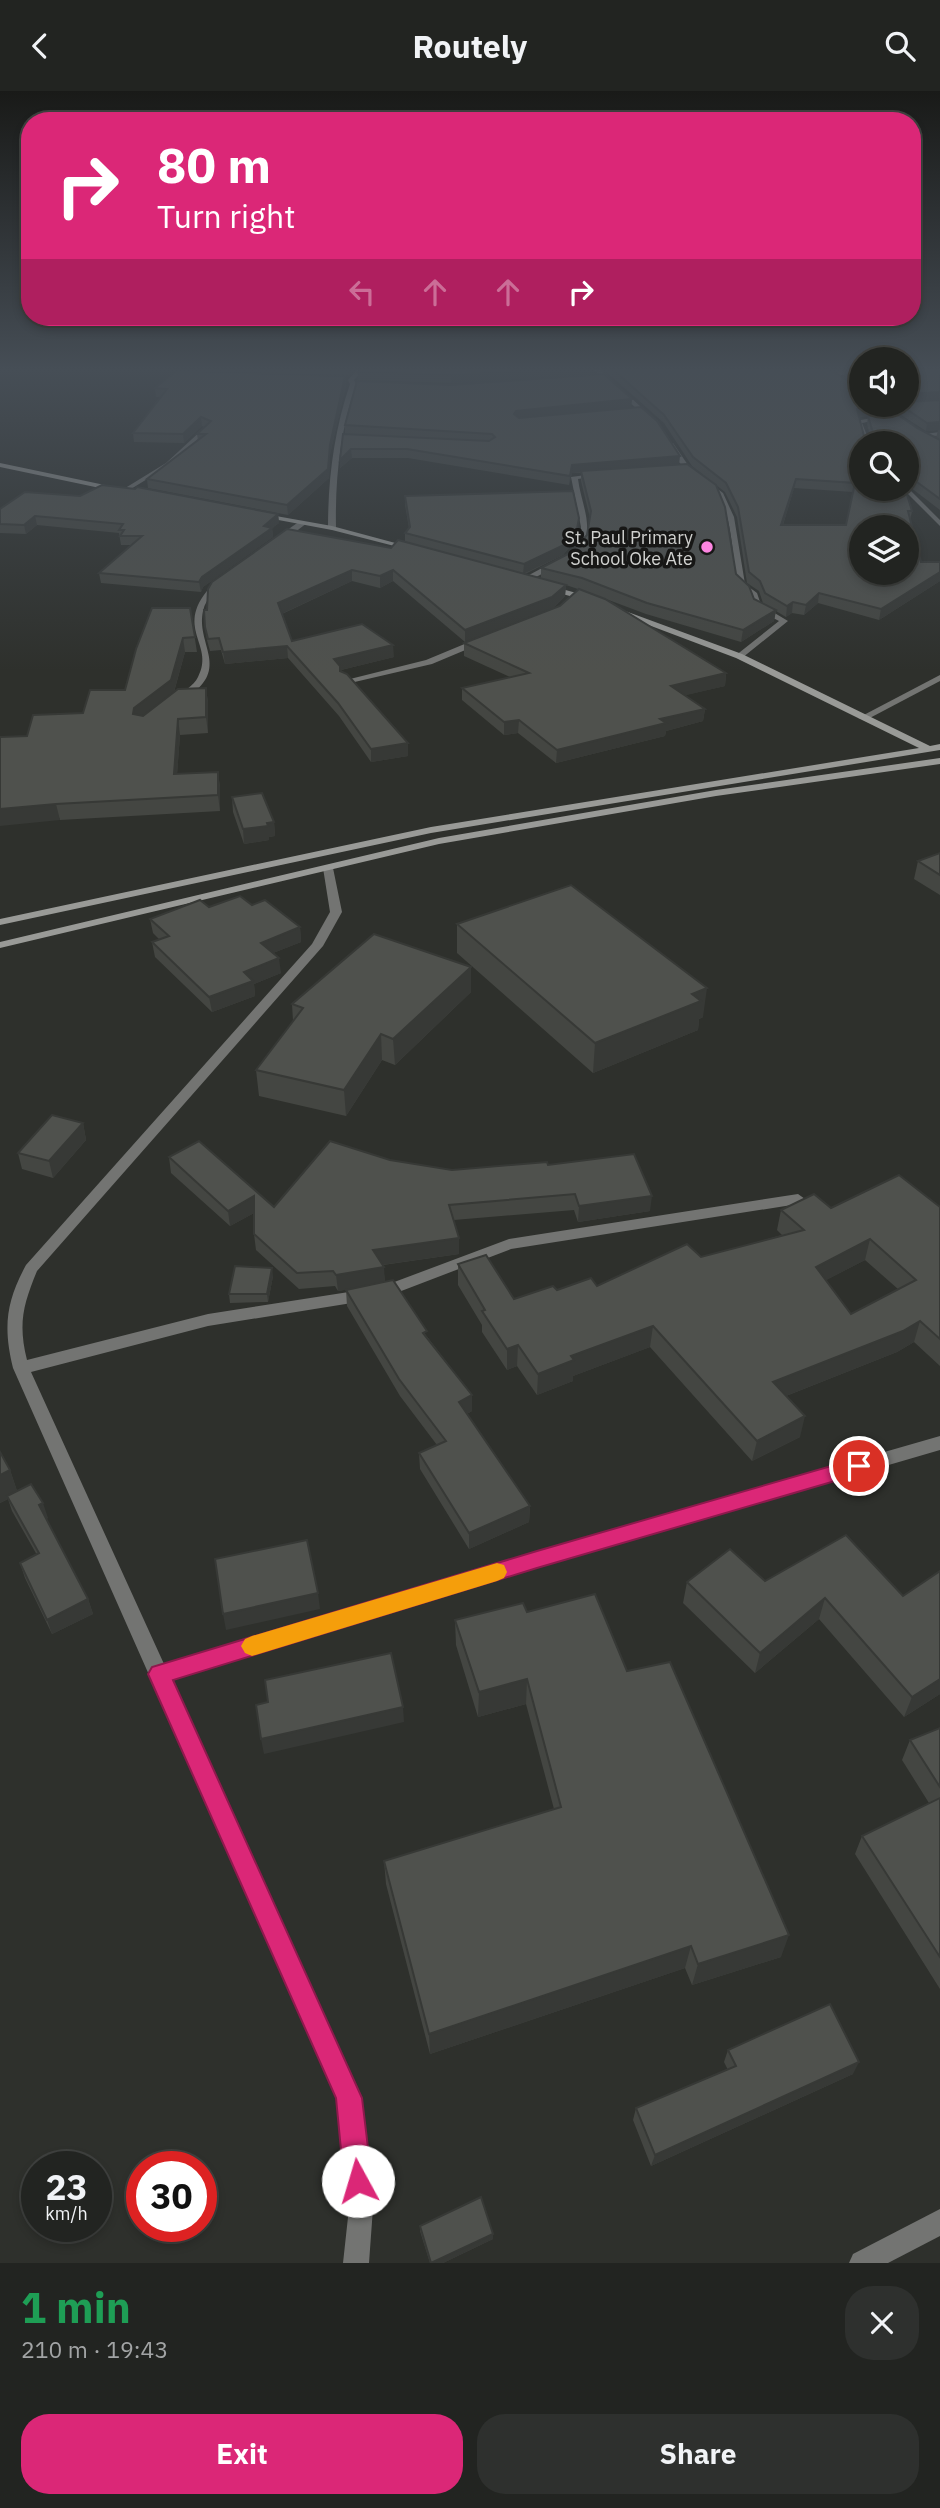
<!DOCTYPE html>
<html lang="en">
<head>
<meta charset="utf-8">
<style>
	body { margin:0; font-family:"IBM Plex Sans",sans-serif; background:#2e302e; color:#f1f3f6; height:100vh; display:flex; flex-direction:column; font-size:26px; white-space:nowrap }
	* { box-sizing:border-box; margin:0 }
	p { font-size:23px; color:#a2a4a5 }
	.icon { flex:none; width:38px; height:38px; fill:none; stroke:currentColor; stroke-width:2; stroke-linecap:round; stroke-linejoin:round }
	.map { position:relative; height:2172px; overflow:hidden }
	.details { display:flex; flex-direction:column; background:#222421; flex:1 }
	.details>* { flex:none }
	.banner { position:absolute; left:21px; top:21px; width:900px; height:214px; border-radius:28px; box-shadow:0 4px 10px #0003,0 0 0 2px #3f413f; background:#db2777; color:#fff; overflow:hidden }
	.controls { position:absolute; left:849px; top:256px; display:grid; gap:14px }
	.controls a { display:grid; place-items:center; width:70px; height:70px; border-radius:50%; background:#222421; box-shadow:0 4px 10px #0003,0 0 0 2px #3f413f; font-size:35px }
	.speed { position:absolute; left:21px; top:2060px; display:flex; gap:14px; font-size:35px; font-weight:700; text-align:center }
	.speed>* { display:grid; place-content:center; width:91px; height:91px; border-radius:50%; background:#222421; box-shadow:0 4px 10px #0003,0 0 0 2px #3f413f; line-height:1 }
	.speed small { font-size:18px; font-weight:400 }
	.speed .limit { border:10px solid #d22; background:#fff; color:#111 }
	.pin { position:absolute; display:grid; place-items:center; width:60px; height:60px; color:#fff; margin:-30px; border:4px solid #fff; border-radius:50%; box-shadow:0 2px 7px #0007 }
	.me { position:absolute; width:77px; margin:-38px; rotate:354deg; stroke-linejoin:round; filter:drop-shadow(0 0 5px #0008) }
	.turn { display:flex; align-items:center; gap:24px; height:147px; padding:0 21px; font-size:32px }
	.turn .icon { width:91px; height:91px; stroke-width:2.5 }
	.turn b { display:block; font-size:49px; line-height:60px }
	.lanes { display:flex; align-items:center; height:66px; padding:0 21px; background:#0003; justify-content:center; gap:35px; direction:ltr }
	.lanes .off { opacity:.35 }
	.round { display:grid; place-items:center; flex:none; width:74px; height:74px; border-radius:28px; background:#2e302e }
	.head { display:flex; align-items:center; justify-content:space-between; height:119px; padding:0 21px }
	h1 { font-size:42px; font-weight:700; line-height:52px; color:#1e9e55 }
	.cta { display:flex; gap:14px; margin-top:auto; padding:14px 21px }
	.cta a { flex:1; height:80px; border-radius:28px; background:#db2777; color:#fff; font-size:28px; font-weight:700; line-height:80px; text-align:center }
	.cta a+a { background:#2e302e; color:#f1f3f6 }
	header { display:flex; justify-content:space-between; align-items:center; height:91px; padding:0 21px; background:#222421; font-size:32px; font-weight:700 }
	.map>svg:first-child { display:block }
</style>
</head>
<body>
<header><svg class="icon" aria-label="back" viewBox="0 0 24 24"><path d="M15 5l-7 7 7 7"/></svg>Routely<svg class="icon" aria-label="search" viewBox="0 0 24 24"><circle cx="10" cy="10" r="6"/><path d="M15 15l6 6"/></svg></header>
<div class="map">
<svg width="940" height="2172" viewBox="0 0 940 2172">
	<rect width="100%" height="100%" fill="#2e302c"/>
	<g fill="none" stroke-linecap="round" stroke-linejoin="round">
		<g fill="#737472" fill-rule="evenodd">
			<path d="M861,280V284H829L832,282Z"/>
			<path d="M861,291V295L844,294Z"/>
		</g>
		<g fill="#737472" fill-rule="evenodd">
			<path d="M360,276H366L354,289L356,293C340,340 335,388 336,437L332,439L328,437C328,388 334,340 350,293L348,289Z"/>
			<path d="M591,276H597L652,326V328H648Z"/>
			<path d="M940,311V315L879,318L876,316Z"/>
			<path d="M887,324L889,327L862,332L870,352H864L856,330Z"/>
			<path d="M204,337L209,338L170,374L126,401H122V399L166,372Z"/>
			<path d="M940,341V345L917,344Z"/>
			<path d="M669,352H673L690,377L723,402L734,426L745,493L757,502L761,514L788,530L742,567L735,565L779,530L754,517L750,505L737,494C733,470 732,421 717,403C701,384 677,381 669,352Z"/>
			<path d="M601,382V384L578,388C581,414 597,439 578,463H572L580,445L581,436L571,386Z"/>
			<path d="M906,395L940,429V435L902,397H906Z"/>
			<path d="M300,430L307,432L282,451H276V447Z"/>
			<path d="M555,470L562,472L525,492L518,490Z"/>
			<path d="M219,487L226,489C217,499 206,506 203,520C196,552 228,575 193,602C186,606 182,611 174,611V607C182,601 194,595 198,586C217,551 167,536 219,487Z"/>
			<path d="M479,547L482,548V552L432,573L346,593L342,590L426,569Z"/>
			<path d="M940,584V590L866,629L858,627Z"/>
			<path d="M328,774L333,777L342,821L323,855L37,1180C23,1214 18,1233 27,1269L208,1223L381,1196L509,1148L798,1103L805,1108L798,1113L511,1158L383,1207L208,1235L31,1281L164,1573L537,1461L940,1345V1359L537,1477L171,1588L361,2007L373,2117L369,2172H343L349,2117L337,2008L13,1277C3,1236 6,1211 26,1174L312,853L330,821L323,777Z"/>
			<path d="M940,2118V2145L888,2172H849L853,2163Z"/>
		</g>
		<g fill="#999a97" fill-rule="evenodd">
			<path d="M873,313H880L907,332L902,333Z"/>
			<path d="M0,372L119,397L122,399L119,401L0,376Z"/>
			<path d="M259,422L332,435L414,457L410,459L332,439L257,425Z"/>
			<path d="M547,494L595,507L596,509L592,511L544,498V494Z"/>
			<path d="M617,517L742,563L930,655L940,653V659L431,742L0,834V828L431,736L919,657L736,567L614,521L613,519Z"/>
			<path d="M940,667V673L716,705L439,753L0,857V851L439,747L716,699Z"/>
		</g>
	</g>
	<g fill="#444642" fill-rule="evenodd">
		<path d="M182,276H357L349,284H304L345,285L346,294L330,363L329,387L288,424L148,397L147,388L198,350L197,343L204,336L202,335L184,352L134,351L133,342L160,306H156L155,297L182,280Z"/>
		<path d="M595,276V284L451,292L358,289V281Z"/>
		<path d="M601,276H826L884,314L883,323L917,337L936,347L938,339L926,340L895,320L896,313H906L940,309V419L906,393V352H861L912,420L910,430L921,471H940V490L879,529L818,512L804,524L792,522L786,526L776,520L774,530L741,551L646,523L606,508L726,582L725,595L685,604L705,618L703,630L666,640L665,645L556,672L518,642L504,644L462,609V597L510,586L464,565V552L560,515L578,498L566,494L565,505L552,518L465,551L393,490L380,497L352,490L282,523L292,550L394,566L341,579L408,665L371,671L339,625L288,567L225,573L221,559L210,560L207,549L205,536L207,519L391,457L405,451V442L409,437L405,414V405L579,427L576,448L563,464L525,483L541,487V477L570,462L587,444L590,427L581,390V382H572L569,394L408,367H352L340,377V369L343,343L420,347L345,343V334L451,294L632,308L631,316L567,323L679,373L736,483L754,508L763,512L759,500L747,492L737,426L725,401L692,375L664,332ZM868,325L867,333L870,345H864L859,326ZM794,397L853,401L846,434H783Z"/>
		<path d="M826,276H861V289L850,290L844,287L845,279H832Z"/>
		<path d="M0,418L278,423L279,432L272,437L273,446L203,496L201,501L101,492L99,482L131,454H121L119,442L37,434L26,443L0,442Z"/>
		<path d="M190,517L197,561H185L174,601L206,597L208,612V642L180,644L177,683L218,681L220,697V720L60,729L27,645L83,622L125,599Z"/>
		<path d="M232,706L274,731L275,745L269,746V749L244,753L233,721Z"/>
		<path d="M940,762V804L914,788L918,770Z"/>
		<path d="M252,814L300,836L301,851L273,862L281,882L254,893L255,905L212,921L155,866L152,851L159,848L153,842L150,828L209,816Z"/>
		<path d="M457,833L703,926L699,928L698,939L593,982L457,862Z"/>
		<path d="M471,901L395,974L382,969L346,1025L259,1005L256,979L293,930L292,913Z"/>
		<path d="M83,1032L86,1049L53,1087L22,1078L18,1062Z"/>
		<path d="M169,1066L274,1116L390,1069L452,1079L548,1074L650,1120L578,1131L574,1119L454,1129L459,1163L383,1174L385,1191L472,1304V1320L467,1323L530,1415L529,1431L469,1458L420,1378L419,1362L437,1354L400,1305L347,1215L346,1199L356,1197L338,1200L335,1195L299,1198L256,1159L254,1143V1122L230,1135L171,1082Z"/>
		<path d="M940,1116V1275L914,1251L897,1261L786,1305L800,1346L752,1370L650,1256L573,1285V1290L537,1304L517,1275L507,1279L482,1241V1234L458,1194V1173L514,1208L557,1199L597,1195L782,1144L777,1139L781,1119ZM865,1169L898,1198L851,1223L826,1189Z"/>
		<path d="M273,1185L268,1211L230,1212L229,1203Z"/>
		<path d="M0,1361L10,1379L17,1400L48,1427L46,1428L88,1508L93,1523L52,1543L25,1487L20,1472L37,1464L12,1420L8,1408L0,1412Z"/>
		<path d="M940,1480V1603L904,1626L819,1528L755,1582L683,1512L687,1491L765,1490L903,1505Z"/>
		<path d="M527,1521L627,1580L781,1866L692,1894L685,1877L430,1963L386,1793L384,1770L554,1718L526,1613L478,1626L456,1554L455,1529Z"/>
		<path d="M940,1637V1898L855,1763L862,1745L929,1712L902,1669L910,1649Z"/>
		<path d="M728,1959L853,1983L651,2075L633,2029L636,2017L728,1979L724,1971Z"/>
		<path d="M420,2135L493,2148L443,2172H430L420,2140Z"/>
	</g>
	<g fill="#373936">
		<path d="M348,276H357L349,284Z"/>
		<path d="M595,276V284L451,292V284Z"/>
		<path d="M861,281V289L850,290L851,282Z"/>
		<path d="M345,285L346,294L330,363L329,387L288,424L287,414L330,354Z"/>
		<path d="M940,301V309L906,311V303Z"/>
		<path d="M632,308L631,316L516,328L514,323L516,320Z"/>
		<path d="M884,314L883,323L856,326L857,318Z"/>
		<path d="M201,326L202,335L184,352L183,343Z"/>
		<path d="M940,331V339L926,340L927,332Z"/>
		<path d="M351,358L352,367L340,377V369Z"/>
		<path d="M680,365L679,374L572,382L569,394L570,385L572,374Z"/>
		<path d="M796,388L794,397L780,443L781,434Z"/>
		<path d="M278,423L279,432L272,437L273,446L203,496L201,501L199,491L202,486Z"/>
		<path d="M35,425L37,434L26,443L24,434Z"/>
		<path d="M579,427L576,448L563,464L523,483L524,473Z"/>
		<path d="M352,479V490L279,524L278,512Z"/>
		<path d="M393,479V490L380,497V485Z"/>
		<path d="M940,481V490L879,529L881,518Z"/>
		<path d="M566,494L565,505L552,518L465,551V539Z"/>
		<path d="M819,502L818,512L804,524L806,514Z"/>
		<path d="M793,511L792,522L786,526L787,515Z"/>
		<path d="M776,519L774,530L741,551L743,539Z"/>
		<path d="M183,547L185,561L173,604L136,633L133,623L134,617Z"/>
		<path d="M393,554L394,566L341,579V588L334,568Z"/>
		<path d="M287,555L288,567L225,573L223,561Z"/>
		<path d="M726,582L725,595L670,608L671,595Z"/>
		<path d="M206,597L208,612V642L206,626Z"/>
		<path d="M705,618L703,630L666,640L665,645L556,672L557,659L660,628Z"/>
		<path d="M178,628L180,644L176,699L174,683Z"/>
		<path d="M519,629L518,642L504,644V631Z"/>
		<path d="M408,652V665L371,671V658Z"/>
		<path d="M218,681L220,697V720L218,704Z"/>
		<path d="M56,713L60,729L0,735V718Z"/>
		<path d="M274,731L275,745L269,746V749L244,753L243,738Z"/>
		<path d="M300,836L301,851L263,866L261,852Z"/>
		<path d="M279,867L281,882L254,893L255,905L212,921L209,906L244,881Z"/>
		<path d="M471,876V901L395,974L393,948Z"/>
		<path d="M707,897L703,926L699,928L698,939L593,982L595,952L692,903Z"/>
		<path d="M381,943L382,969L346,1025L344,999Z"/>
		<path d="M83,1032L86,1049L53,1087L49,1070Z"/>
		<path d="M254,1105L256,1121L230,1135L228,1120Z"/>
		<path d="M652,1105L650,1120L578,1131L579,1115Z"/>
		<path d="M459,1147V1163L374,1175L373,1159Z"/>
		<path d="M870,1148L865,1169L811,1197L816,1176Z"/>
		<path d="M384,1176L385,1192L338,1200L336,1184Z"/>
		<path d="M272,1177L273,1185L268,1211L267,1203Z"/>
		<path d="M920,1230L914,1251L897,1261L768,1312L773,1291Z"/>
		<path d="M653,1235L650,1256L573,1285V1290L537,1304L538,1283L571,1265Z"/>
		<path d="M518,1254L517,1275L507,1279V1258Z"/>
		<path d="M472,1304V1320L459,1327V1311Z"/>
		<path d="M805,1325L800,1346L752,1370L757,1350Z"/>
		<path d="M10,1379L18,1403L0,1412V1384Z"/>
		<path d="M43,1412L48,1427L44,1429L39,1414Z"/>
		<path d="M530,1415L529,1431L469,1458V1442Z"/>
		<path d="M318,1502L320,1518L226,1539L223,1523Z"/>
		<path d="M825,1507L819,1528L755,1582L760,1562Z"/>
		<path d="M88,1508L93,1523L52,1543L47,1529Z"/>
		<path d="M527,1588L526,1613L478,1626L479,1601Z"/>
		<path d="M940,1588V1603L904,1626L912,1606Z"/>
		<path d="M403,1616L404,1631L264,1663L261,1648Z"/>
		<path d="M789,1844L781,1866L692,1894L698,1873Z"/>
		<path d="M691,1855L685,1877L430,1963L429,1943Z"/>
		<path d="M859,1971L853,1983L651,2075L655,2064Z"/>
		<path d="M493,2143V2148L443,2172H432Z"/>
	</g>
	<g fill="#4f514d" stroke="#373936" stroke-width="2" fill-rule="evenodd">
		<path d="M362,276H595L451,284L358,281Z"/>
		<path d="M610,276H826L861,298V313H883L884,314L857,318L864,345H874L868,325L895,322L917,337L940,349V408L906,383V352H861V397H905L912,420H908L921,471H940V481L881,518L819,502L806,514L793,511L787,515L765,502L760,490L749,481L738,416L726,392L693,366L664,324ZM796,388L855,392L846,434H781ZM861,436H906V481H861Z"/>
		<path d="M906,276H940V301L906,303Z"/>
		<path d="M861,278V281L851,282L845,279Z"/>
		<path d="M176,280L345,285L330,354L328,378L287,414L147,388L206,343H197L211,330L201,326L183,343L133,342L167,298L155,297Z"/>
		<path d="M604,283L632,308L516,320L514,323L519,327L641,316L657,330L680,365L572,374L570,385L407,358H351L340,369L343,343L489,350L495,346L492,343L345,334L357,290L451,294Z"/>
		<path d="M940,309V331L927,332L899,313H906V311Z"/>
		<path d="M687,373L716,394L725,416L736,483L749,495L754,508L776,519L743,539L647,512L582,487L541,477L570,462L587,444L591,420L581,380Z"/>
		<path d="M102,394L135,398L137,396L278,423L264,435L272,437L202,486L199,491L99,482L142,445H120L124,439H119L123,433L35,425L24,434L0,433V418L25,401L80,405Z"/>
		<path d="M573,400L579,427L577,438L564,454L524,473L405,442L410,436L405,405Z"/>
		<path d="M287,438L391,457L398,449L566,494L552,506L465,539L393,479L380,485L352,479L278,512L292,550L362,533L393,554L334,568L340,575V580L347,583L408,652L371,658L338,612L287,555L223,561L219,547L208,548L205,536L204,519H207L208,498L212,491Z"/>
		<path d="M579,498L605,508L726,582L671,595L705,618L660,628L666,632L557,659L519,629L504,631L462,597L529,582L464,552L560,515Z"/>
		<path d="M152,517H190L195,546L183,547L171,589L134,617L133,623L143,625L178,598L206,597V626L178,628L174,683L218,681V704L56,713L0,718V646L27,645L33,624L83,622L90,599H125L136,558Z"/>
		<path d="M262,702L274,731L267,732L268,735L243,738L232,706Z"/>
		<path d="M940,762V784L918,770Z"/>
		<path d="M571,794L707,897L692,903L701,910L595,952L457,833Z"/>
		<path d="M240,805L252,814L265,809L300,836L261,852L279,867L244,881L253,890L209,906L152,851L169,845L150,828L200,809L209,816Z"/>
		<path d="M374,843L471,876L393,948L381,943L344,999L256,979L303,917L292,913Z"/>
		<path d="M52,1024L83,1032L49,1070L18,1062Z"/>
		<path d="M199,1050L274,1116L330,1050L390,1069L452,1079L547,1071L548,1074L634,1063L652,1105L579,1115L575,1103L449,1114L459,1147L373,1159L384,1176L336,1184L333,1180L297,1182L254,1143V1105L228,1120L169,1066Z"/>
		<path d="M899,1084L940,1116V1248L920,1230L903,1240L773,1291L805,1325L757,1350L653,1235L571,1265L574,1269L538,1283L518,1254L507,1258L482,1220L485,1219L458,1173L486,1164L514,1208L553,1195L557,1199L591,1187L597,1195L687,1153L701,1166L804,1139L781,1119L814,1103L831,1117ZM870,1148L916,1189L851,1223L816,1176Z"/>
		<path d="M235,1175L272,1177L267,1203H229Z"/>
		<path d="M393,1189L427,1240L423,1242L472,1304L459,1311L530,1415L469,1442L419,1362L446,1350L399,1288L346,1199Z"/>
		<path d="M0,1361L10,1379L0,1384Z"/>
		<path d="M31,1393L43,1412L39,1414L88,1508L47,1529L20,1472L39,1462L7,1405Z"/>
		<path d="M846,1444L903,1505L940,1480V1588L912,1606L825,1507L760,1562L687,1491L730,1458L765,1490Z"/>
		<path d="M307,1449L318,1502L223,1523L215,1468Z"/>
		<path d="M595,1503L627,1580L670,1571L789,1844L698,1873L691,1855L429,1943L384,1770L561,1716L527,1588L479,1601L455,1529L523,1512L527,1521Z"/>
		<path d="M391,1562L403,1616L261,1648L256,1614L268,1611L265,1589Z"/>
		<path d="M940,1637V1696L910,1649Z"/>
		<path d="M940,1707V1866L862,1745Z"/>
		<path d="M830,1913L859,1971L655,2064L636,2017L736,1975L728,1959Z"/>
		<path d="M481,2106L493,2143L431,2172L420,2135Z"/>
	</g>
	<linearGradient id="sky" x2="0" y2="1"><stop stop-color="#191a18"/><stop offset="0.48" stop-color="#464e56"/><stop offset="1" stop-color="#464e56" stop-opacity="0"/></linearGradient>
	<rect width="940" height="580" fill="url(#sky)"/>
	<path fill="#db2777" stroke="#8e194d" stroke-width="2" d="M859,1367L866,1370L869,1375L866,1381L537,1477L173,1589L362,2007L372,2090L368,2100L358,2104L348,2100L344,2090L336,2007L148,1583L152,1576L537,1460Z"/>
	<path fill="#f59e0b" d="M497,1472L504,1474L507,1481L504,1487L497,1490L252,1565L245,1562L241,1555L245,1548L252,1545Z"/>
	<circle fill="#fd86e2" stroke="#171716" stroke-width="2.5" cx="707" cy="456" r="7"/>
	<g text-anchor="middle" dominant-baseline="central" stroke-width="7" stroke-linejoin="round" paint-order="stroke">
		<g font-size="18" fill="#d0d1cf" stroke="#171716" text-anchor="end">
			<text x="693" y="446">St. Paul Primary<tspan x="693" dy="21">School Oke Ate</tspan></text>
		</g>
	</g>
</svg>
<div class="controls">
<a><svg class="icon" aria-label="sound" viewBox="0 0 24 24"><path d="M4 9h4l5-4v14l-5-4H4zM17 9q2 3 0 6"/></svg></a>
<a><svg class="icon" aria-label="search" viewBox="0 0 24 24"><circle cx="10" cy="10" r="6"/><path d="M15 15l6 6"/></svg></a>
<a><svg class="icon" aria-label="layers" viewBox="0 0 24 24"><path d="M12 4l9 5-9 5-9-5zM3 14l9 5 9-5"/></svg></a>
</div>
<div class="speed"><div>23<small>km/h</small></div><div class="limit">30</div></div>
<div class="pin" style="left:859px;top:1375px;background:#d93025"><svg class="icon" aria-label="arrive" viewBox="0 0 24 24"><path d="M6 21V4h12l-3 4 3 4H6"/></svg></div>
<svg class="me" style="left:358px;top:2090px" viewBox="-20 -20 40 40"><circle r="19" fill="#fff"/><path d="M0-13L10 11 0 6-10 11z" fill="#db2777"/></svg>
<div class="banner">
<div class="turn"><svg class="icon" aria-label="right" viewBox="0 0 24 24"><path d="M7 20v-9h11M14 6l5 5-5 5"/></svg><div><b>80 m</b>Turn right</div></div>
<div class="lanes"><svg class="icon off" aria-label="left" viewBox="0 0 24 24"><path d="M17 20v-9H6M10 6l-5 5 5 5"/></svg><svg class="icon off" aria-label="ahead" viewBox="0 0 24 24"><path d="M12 20V5M6 11l6-6 6 6"/></svg><svg class="icon off" aria-label="ahead" viewBox="0 0 24 24"><path d="M12 20V5M6 11l6-6 6 6"/></svg><svg class="icon" aria-label="right" viewBox="0 0 24 24"><path d="M7 20v-9h11M14 6l5 5-5 5"/></svg></div>
</div>
</div>
<section class="details">
<div class="head"><div><h1>1 min</h1><p>210 m · 19:43</p></div><a class="round"><svg class="icon" aria-label="close" viewBox="0 0 24 24"><path d="M6 6l12 12M18 6L6 18"/></svg></a></div>
<div class="cta"><a>Exit</a><a>Share</a></div>
</section>
</body>
</html>
